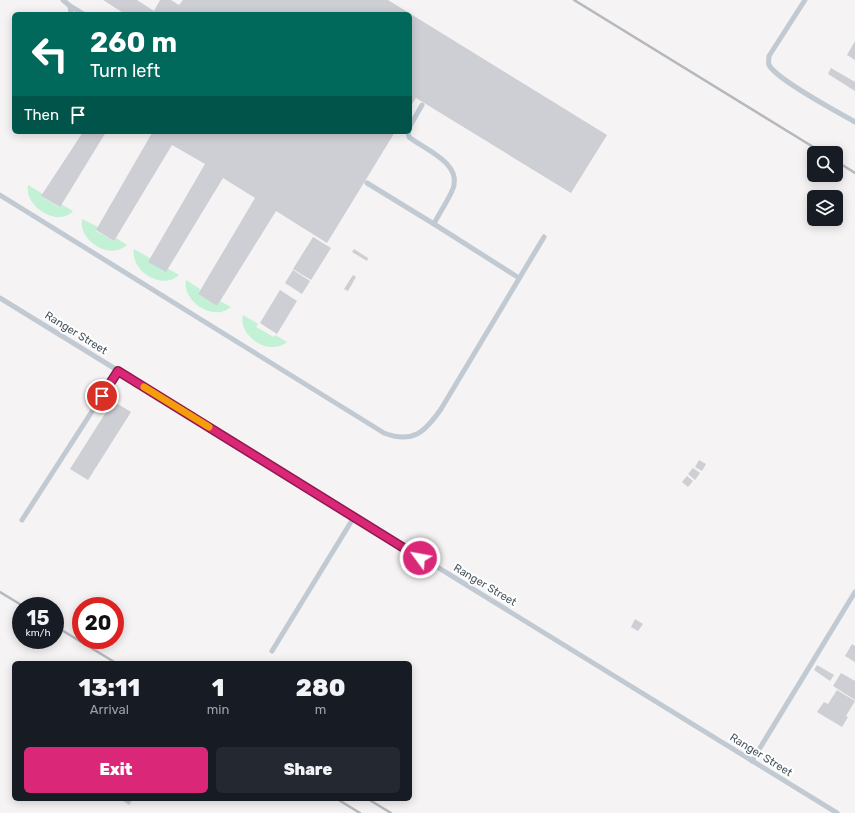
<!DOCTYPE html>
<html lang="en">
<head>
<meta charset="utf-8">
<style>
	body { margin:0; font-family:Rubik,sans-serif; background:#242831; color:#f1f3f6; height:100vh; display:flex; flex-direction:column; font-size:15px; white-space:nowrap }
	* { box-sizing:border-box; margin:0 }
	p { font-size:13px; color:#9ea1a6 }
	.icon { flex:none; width:22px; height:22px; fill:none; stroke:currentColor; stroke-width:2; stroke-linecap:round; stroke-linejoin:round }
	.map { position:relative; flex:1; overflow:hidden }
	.panel { position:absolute; left:12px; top:661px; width:400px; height:140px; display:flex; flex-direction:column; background:#171b24; border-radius:6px; box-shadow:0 2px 10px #0003 }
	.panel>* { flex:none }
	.banner { position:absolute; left:12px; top:12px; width:400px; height:122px; border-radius:6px; box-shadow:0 2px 10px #0003; background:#00695c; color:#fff; overflow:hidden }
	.buttons { position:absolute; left:807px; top:146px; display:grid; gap:8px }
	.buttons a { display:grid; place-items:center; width:36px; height:36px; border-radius:6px; background:#171b24; box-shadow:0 2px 10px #0003; font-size:20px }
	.speed { position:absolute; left:12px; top:597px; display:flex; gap:8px; font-size:20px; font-weight:700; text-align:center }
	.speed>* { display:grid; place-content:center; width:52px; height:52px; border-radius:50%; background:#171b24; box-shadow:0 2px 10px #0003; line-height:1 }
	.speed small { font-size:10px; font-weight:400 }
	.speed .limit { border:6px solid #d22; background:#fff; color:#111 }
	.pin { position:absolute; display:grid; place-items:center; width:34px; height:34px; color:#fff; margin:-17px; border:2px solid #fff; border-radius:50%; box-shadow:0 1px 4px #0007 }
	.me { position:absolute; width:44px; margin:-22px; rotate:302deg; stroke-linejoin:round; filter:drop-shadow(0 0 3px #0008) }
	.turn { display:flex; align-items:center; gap:14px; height:84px; padding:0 12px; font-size:18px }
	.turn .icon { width:52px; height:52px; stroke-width:2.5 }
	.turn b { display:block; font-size:28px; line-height:34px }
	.then { display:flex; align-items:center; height:38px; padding:0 12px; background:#0003; gap:8px; font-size:15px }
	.eta { display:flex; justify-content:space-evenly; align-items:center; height:68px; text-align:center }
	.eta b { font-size:24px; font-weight:800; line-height:28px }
	.cta { display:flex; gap:8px; margin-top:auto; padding:8px 12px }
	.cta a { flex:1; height:46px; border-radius:6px; background:#db2777; color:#fff; font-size:16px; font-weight:800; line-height:46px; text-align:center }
	.cta a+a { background:#242831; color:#f1f3f6 }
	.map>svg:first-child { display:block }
</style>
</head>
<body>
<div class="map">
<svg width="855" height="813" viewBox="0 0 855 813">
	<rect width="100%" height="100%" fill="#f5f3f3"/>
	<g fill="#c3f1d5">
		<path d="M28,185L43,194L42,197L59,207L61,204L73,211C57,228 24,206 28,185Z"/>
		<path d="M82,219L98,227L96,231L114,241L116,238L127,245C110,261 78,240 82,219Z"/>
		<path d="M134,249L179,275C162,291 130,271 134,249Z"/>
		<path d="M186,280L200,289L198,294L217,306L220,301L231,307C214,322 182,302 186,280Z"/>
		<path d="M243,315L258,324L256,327L274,337L275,335L287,342C270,357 237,336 243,315Z"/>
	</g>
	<g fill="#cdcfd5">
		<path d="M103,0H137L154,11L160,0H171L179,5L183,0H388L607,135L571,193L416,98L410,107V14H125Z"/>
		<path d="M855,41V60L847,55Z"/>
		<path d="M831,68L855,82V91L828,74Z"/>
		<path d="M83,132H106L60,207L41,196Z"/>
		<path d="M150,132H395L327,243L276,211L217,306L198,294L255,198L223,178L166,272L148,262L205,164L172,145L114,241L96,230L152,133Z"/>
		<path d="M313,237L331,248L311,280L293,269Z"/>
		<path d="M354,249L368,258L367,261L352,252Z"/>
		<path d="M293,270L310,281L302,294L285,283Z"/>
		<path d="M353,275L356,277L348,291L344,289Z"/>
		<path d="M280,290L297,301L277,334L260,323Z"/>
		<path d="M113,401L131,412L88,480L70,469Z"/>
		<path d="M699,460L706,464L702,471L695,467Z"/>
		<path d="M693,468L700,473L695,480L688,474Z"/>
		<path d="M687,476L693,481L688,487L682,482Z"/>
		<path d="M635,619L643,624L638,631L631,627Z"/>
		<path d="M852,644L855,646V662L845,656Z"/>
		<path d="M817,665L834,675L830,681L814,670Z"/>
		<path d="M841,673L855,681V700L833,686Z"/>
		<path d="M837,690L855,701L846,716L848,717L842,727L817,712L824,702L828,704Z"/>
		<path d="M120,799H133L129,805Z"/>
	</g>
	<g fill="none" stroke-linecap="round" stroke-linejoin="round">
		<g stroke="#c1cad2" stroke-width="5">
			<path d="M63,0L70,6L71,14"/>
			<path d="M805,0L769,56C769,60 768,62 769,65C777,80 838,112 855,122"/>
			<path d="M70,6L83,14"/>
			<path d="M410,126L422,105"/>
			<path d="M408,132L409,137C424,149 459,162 454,185C453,193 438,215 434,224"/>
			<path d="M367,183L434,224L519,278"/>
			<path d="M0,195L384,433C413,444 425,432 441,409L544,237"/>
			<path d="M0,298L837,813"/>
			<path d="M22,520L118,371"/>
			<path d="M272,651L354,517"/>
			<path d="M752,761L855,592"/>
		</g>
		<g stroke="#b5b8bd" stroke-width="2.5">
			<path d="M574,0L823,153"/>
			<path d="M836,161L855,173"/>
			<path d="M0,592L23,606"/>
			<path d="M55,626L116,663"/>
			<path d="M337,799L360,813"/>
			<path d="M368,799L391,813"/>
		</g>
	</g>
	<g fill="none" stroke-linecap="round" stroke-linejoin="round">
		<g stroke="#8e194d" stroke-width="10">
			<path id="route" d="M102,396L118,371L420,558"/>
		</g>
		<use href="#route" stroke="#db2777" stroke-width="7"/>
		<path stroke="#f59e0b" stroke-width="7" d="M144,387L209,427"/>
	</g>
	<g text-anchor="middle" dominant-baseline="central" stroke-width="4" stroke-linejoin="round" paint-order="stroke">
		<g font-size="11" fill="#4a5661" stroke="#fff">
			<text transform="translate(76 333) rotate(32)">Ranger Street</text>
			<text transform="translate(485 585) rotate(31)">Ranger Street</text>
			<text transform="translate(761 755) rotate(32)">Ranger Street</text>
		</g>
	</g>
</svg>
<div class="buttons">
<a><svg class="icon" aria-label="search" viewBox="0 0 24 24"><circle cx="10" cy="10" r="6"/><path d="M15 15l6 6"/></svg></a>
<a><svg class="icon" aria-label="layers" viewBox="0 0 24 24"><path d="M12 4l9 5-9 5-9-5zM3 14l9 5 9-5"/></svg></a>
</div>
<div class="speed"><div>15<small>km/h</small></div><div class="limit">20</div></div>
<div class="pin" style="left:102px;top:396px;background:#d93025"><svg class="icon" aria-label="arrive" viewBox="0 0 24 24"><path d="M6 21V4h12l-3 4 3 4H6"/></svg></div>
<svg class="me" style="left:420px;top:558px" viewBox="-20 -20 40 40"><circle r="17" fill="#db2777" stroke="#fff" stroke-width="3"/><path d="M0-11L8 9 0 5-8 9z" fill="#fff"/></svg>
<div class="banner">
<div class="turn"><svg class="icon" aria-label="left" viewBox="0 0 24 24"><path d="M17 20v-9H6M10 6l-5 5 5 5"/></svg><div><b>260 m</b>Turn left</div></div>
<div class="then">Then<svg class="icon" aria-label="arrive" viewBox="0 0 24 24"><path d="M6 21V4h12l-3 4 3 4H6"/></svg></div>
</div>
<section class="panel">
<div class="eta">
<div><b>13:11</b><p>Arrival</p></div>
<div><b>1</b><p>min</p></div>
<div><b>280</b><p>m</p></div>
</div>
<div class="cta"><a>Exit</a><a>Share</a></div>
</section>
</div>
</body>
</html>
